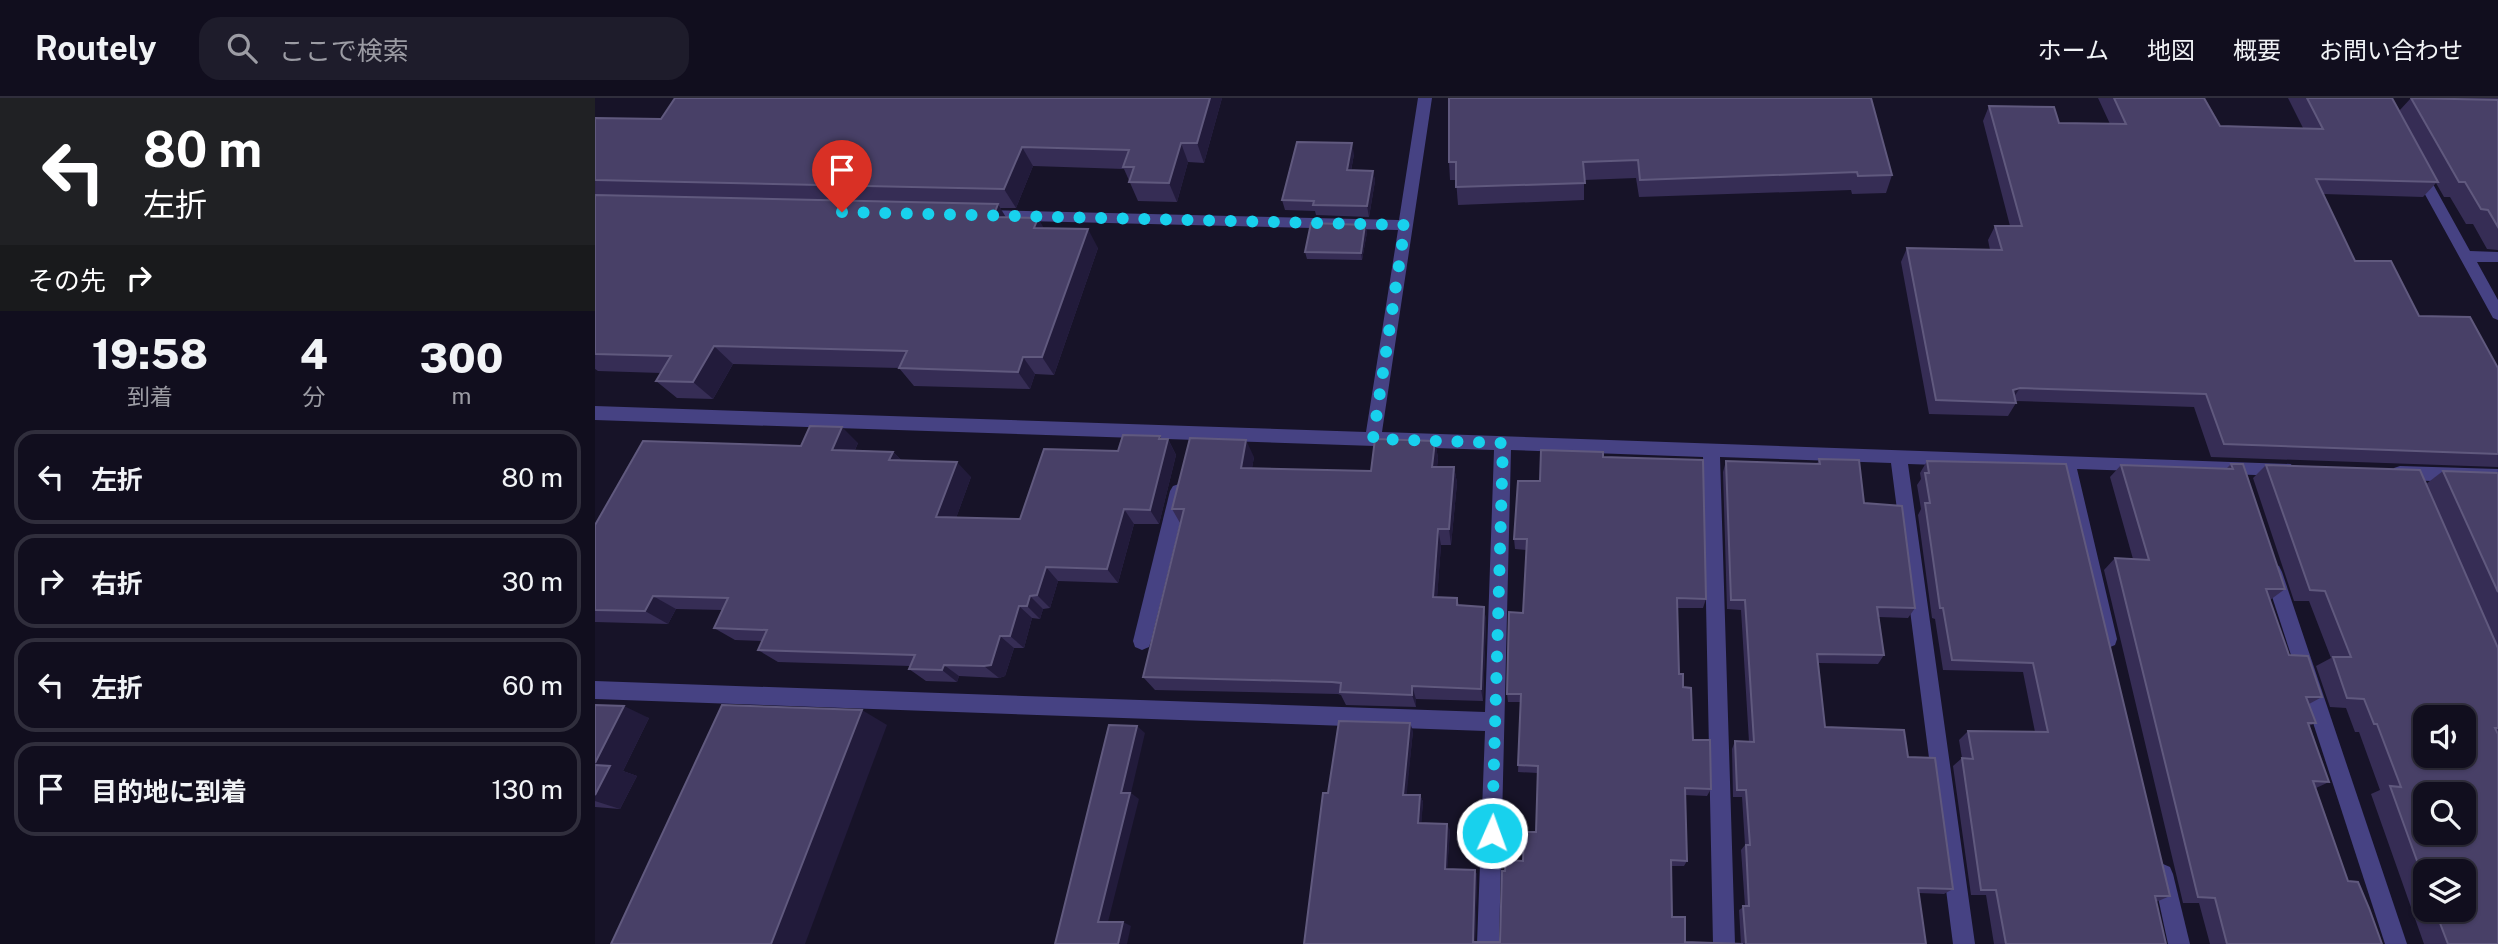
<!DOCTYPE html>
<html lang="ja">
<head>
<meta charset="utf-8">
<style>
	body { margin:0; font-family:"Public Sans","Noto Sans JP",sans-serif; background:#1e1c2b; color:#f1f3f6; height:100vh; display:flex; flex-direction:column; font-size:26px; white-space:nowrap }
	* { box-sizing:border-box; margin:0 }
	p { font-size:23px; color:#9c9ca4 }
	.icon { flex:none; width:38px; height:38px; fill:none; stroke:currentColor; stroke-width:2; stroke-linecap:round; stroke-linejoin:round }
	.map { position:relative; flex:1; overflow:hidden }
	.panel { display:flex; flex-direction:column; background:#110e1e; width:595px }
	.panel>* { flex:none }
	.hud { background:#202124; color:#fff; overflow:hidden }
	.controls { position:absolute; left:1818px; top:607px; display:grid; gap:14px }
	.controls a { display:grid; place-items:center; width:63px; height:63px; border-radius:14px; background:#110e1e; box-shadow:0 2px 5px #0004,0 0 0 2px #302e3c; font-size:35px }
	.pin { position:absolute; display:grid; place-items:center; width:60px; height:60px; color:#fff; margin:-72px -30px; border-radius:50% 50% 50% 0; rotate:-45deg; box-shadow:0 0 7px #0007 }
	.pin .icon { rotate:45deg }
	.me { position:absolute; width:77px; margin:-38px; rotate:2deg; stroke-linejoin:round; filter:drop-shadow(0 0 5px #0008) }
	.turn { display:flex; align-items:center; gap:24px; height:147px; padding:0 28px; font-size:32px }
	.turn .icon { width:91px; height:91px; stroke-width:2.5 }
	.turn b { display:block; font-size:49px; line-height:60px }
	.then { display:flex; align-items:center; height:66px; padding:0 28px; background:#0003; gap:14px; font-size:26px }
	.eta { display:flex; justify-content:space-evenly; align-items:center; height:119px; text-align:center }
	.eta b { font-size:42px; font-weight:800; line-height:49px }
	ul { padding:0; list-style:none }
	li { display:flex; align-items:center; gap:21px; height:94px; margin:0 14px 10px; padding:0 14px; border:4px solid #302e3c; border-radius:21px }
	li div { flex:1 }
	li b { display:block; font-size:26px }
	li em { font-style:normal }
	header { display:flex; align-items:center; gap:42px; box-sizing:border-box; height:98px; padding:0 35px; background:#110e1e; border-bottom:2px solid #302e3c }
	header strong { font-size:33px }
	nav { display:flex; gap:38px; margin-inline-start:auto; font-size:24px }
	.search { width:490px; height:63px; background:#1e1c2b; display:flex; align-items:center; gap:18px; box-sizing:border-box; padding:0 24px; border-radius:21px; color:#9c9ca4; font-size:26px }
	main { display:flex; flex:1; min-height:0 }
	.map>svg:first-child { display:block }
</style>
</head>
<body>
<header>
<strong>Routely</strong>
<div class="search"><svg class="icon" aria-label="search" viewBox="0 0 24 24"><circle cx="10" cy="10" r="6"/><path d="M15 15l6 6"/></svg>ここで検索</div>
<nav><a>ホーム</a><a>地図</a><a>概要</a><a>お問い合わせ</a></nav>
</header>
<main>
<section class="panel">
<div class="hud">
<div class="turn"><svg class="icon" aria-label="left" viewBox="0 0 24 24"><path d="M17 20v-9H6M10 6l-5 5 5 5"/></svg><div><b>80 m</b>左折</div></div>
<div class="then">その先<svg class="icon" aria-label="right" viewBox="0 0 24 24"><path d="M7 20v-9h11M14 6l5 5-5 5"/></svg></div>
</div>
<div class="eta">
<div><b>19:58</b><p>到着</p></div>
<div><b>4</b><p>分</p></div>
<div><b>300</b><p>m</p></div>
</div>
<ul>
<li><svg class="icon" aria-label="left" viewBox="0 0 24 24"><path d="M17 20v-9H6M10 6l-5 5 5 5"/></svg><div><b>左折</b></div><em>80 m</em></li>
<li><svg class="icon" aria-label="right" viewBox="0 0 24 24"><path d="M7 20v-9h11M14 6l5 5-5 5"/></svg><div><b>右折</b></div><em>30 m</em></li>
<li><svg class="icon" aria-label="left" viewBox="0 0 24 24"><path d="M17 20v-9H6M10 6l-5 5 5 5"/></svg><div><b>左折</b></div><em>60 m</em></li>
<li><svg class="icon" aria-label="arrive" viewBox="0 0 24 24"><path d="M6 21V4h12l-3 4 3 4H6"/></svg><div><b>目的地に到着</b></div><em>130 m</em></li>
</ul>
</section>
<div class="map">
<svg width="1903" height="846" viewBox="0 0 1903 846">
	<rect width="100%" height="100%" fill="#171328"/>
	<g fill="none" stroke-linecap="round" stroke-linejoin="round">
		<g fill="#464283" fill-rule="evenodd">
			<path d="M823,0H837L787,334L1696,366L1698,371L1696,376L1690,378L1482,371L1522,541L1520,547L1513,550L1506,547L1504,541L1465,371L1313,366L1380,846H1358L1296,365L1125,359L1140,846H1118L1108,359L916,352L904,846H882L890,633L0,601V583L890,614L899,352L0,322V308L771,334L803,132L387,122L380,117L387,112L804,122Z"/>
			<path d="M1823,66L1828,68L1875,153L1903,154V164H1882L1903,202V222L1898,220L1816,71Z"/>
			<path d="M1805,368L1903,371V385L1805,382L1799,380L1796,375L1799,370Z"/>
			<path d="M584,386L590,388L593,393L556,543L554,549L547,552L540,549L538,543L575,393L578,388Z"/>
			<path d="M1678,466L1684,468L1687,474L1812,846H1790L1669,474L1672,468Z"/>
			<path d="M1568,766L1575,769L1578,776L1595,846H1573L1558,776L1561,769Z"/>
		</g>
	</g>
	<g fill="#362d55" fill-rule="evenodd">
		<path d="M80,0H627L609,65L593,64L582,104L543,103L529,71L438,68L421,110H405L411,119L443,120L448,130L503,150L459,277L440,276L435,291L319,288L304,270L138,266L118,301L82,300L61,283L66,275L3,273L0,271V20L66,21Z"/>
		<path d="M854,0L1297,77L1291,95L1257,96L1256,92L1044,99L1041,80L989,82V102L863,107L861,82H855L854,64Z"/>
		<path d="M1503,0H1609L1625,28L1708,30L1693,0H1797L1804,13L1816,0H1819H1812H1903V152L1892,151L1878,126H1871L1855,99H1849L1841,85L1828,99L1728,96L1760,163L1824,218L1903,270V369L1616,359L1599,309L1421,303V305L1413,318L1334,316L1306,164L1312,150L1395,152L1393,142L1400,128H1415L1388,23L1394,8L1464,25L1515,26Z"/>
		<path d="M759,56L756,73H778L780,83L774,119L721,117L720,113L690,112L687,102Z"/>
		<path d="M770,127L772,134L767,162L712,161L710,154Z"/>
		<path d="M567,341H573L581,357L564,426H539L523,485L463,483L455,510L448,511L445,521L437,520L429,550H419L410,578L404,580L364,578L362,584L331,583L314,571L315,568L183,564L163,552L167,543L140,542L119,530L127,512L81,511L73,526L0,524V427L206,348L263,345L260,352L298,354L306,362L376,379L361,420L425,421L523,353Z"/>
		<path d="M840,343L843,360L842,369H859L862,385L856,447H846L842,499L862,500L864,507L889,509L891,523L888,603L821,601V609L751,607L746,597L743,596L560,592L548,579L585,425L577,411L659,359L657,370L776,373Z"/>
		<path d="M1008,359L1111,501L1108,510H1082L1084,576L1088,589L1098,642L1116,691L1112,698L1090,697L1092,763L1089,768H1076L1077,819L1090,844L1146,846L1144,812L1150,808L1146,752L1150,747L1147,699H1138L1137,651L1140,643L1154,644L1146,512L1132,511L1128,374L1131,363L1222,366L1224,361L1269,405L1320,510L1313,520L1284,519L1289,557L1283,566L1223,565L1230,629L1313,659L1358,791L1349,796L1324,795L1331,846H709L733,695L818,633L811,697H825L828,704L826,725L855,732L852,771L880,772L882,777L880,844H905L910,773L928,763L941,734L943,675L923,674L926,604H913L912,596L928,515L932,452L920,451L919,441L945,383Z"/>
		<path d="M1332,363L1575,798L1561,804L1571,846H1399L1391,797H1376L1358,668L1367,660L1364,642L1373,633L1440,634L1428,574L1348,572L1340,521L1337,520L1323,417L1326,411L1322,387L1326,381L1325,375Z"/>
		<path d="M1636,366L1690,491L1675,502L1694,557L1727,599L1714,606L1721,625L1714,628L1734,684L1721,690L1753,783L1787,846H1615L1604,805H1588L1509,472L1520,460L1538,461L1515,379L1526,367L1631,371Z"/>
		<path d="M1671,367L1903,550V846H1829L1776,696L1785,692L1764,634H1760L1751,610L1735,609L1721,568L1736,560L1714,503H1699L1658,380ZM1830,774L1869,812H1830Z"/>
		<path d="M1848,373L1903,375V549L1831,386Z"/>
		<path d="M0,607L54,620L28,673L42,678L25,711L0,709Z"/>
	</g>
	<g fill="#221b3b">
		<path d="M615,0H627L609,65L602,45Z"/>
		<path d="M586,45L593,64L582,104L574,85Z"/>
		<path d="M757,45L759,56L754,83L752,72Z"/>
		<path d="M427,49L438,68L421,110L409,91Z"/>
		<path d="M778,73L780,83L774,119L772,108Z"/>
		<path d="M403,106L414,125L398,119Z"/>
		<path d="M443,120L454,139L439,130Z"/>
		<path d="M770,127L772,134L767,162L766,155Z"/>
		<path d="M493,131L503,150L459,277L447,259Z"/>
		<path d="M119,248L138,266L118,301L98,284Z"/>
		<path d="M428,259L440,276L435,291L423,274Z"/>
		<path d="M1425,290L1416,303L1410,305L1418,292Z"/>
		<path d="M247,329L263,345L253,367L237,352Z"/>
		<path d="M565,338L571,348L573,341L581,357L564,426L555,412Z"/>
		<path d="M651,342L659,359L654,387L646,370Z"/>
		<path d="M840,343L843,360L840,386L837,369Z"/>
		<path d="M298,354L313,369L294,362Z"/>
		<path d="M362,364L376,379L356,434L341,419Z"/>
		<path d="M859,369L862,385L856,447L854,431Z"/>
		<path d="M529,411L539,426L523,485L512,471Z"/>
		<path d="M843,431L846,447L841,514L838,499Z"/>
		<path d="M451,469L463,483L455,510L442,497Z"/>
		<path d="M58,498L81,511L73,526L50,513Z"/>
		<path d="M435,498L448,511L445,521L432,508Z"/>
		<path d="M424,508L437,520L429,550L415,538Z"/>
		<path d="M889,509L891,523L888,603L886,591Z"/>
		<path d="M405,538L419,550L410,578L404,580L389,568Z"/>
		<path d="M349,567L364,578L362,584L347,572Z"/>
		<path d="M817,588L821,601V609L817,597Z"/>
		<path d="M29,608L54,620L28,673L42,678L25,711L0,703V665Z"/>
		<path d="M267,612L292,627L210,846H176Z"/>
		<path d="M815,625L818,633L811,704L808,697Z"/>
		<path d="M542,628L550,635L536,695L544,701L512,828L503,824L526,695Z"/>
		<path d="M825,697L828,704L826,731L823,725Z"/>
		<path d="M852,726L855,732L852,776L850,771Z"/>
		<path d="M880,772L882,777L880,846L878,844Z"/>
		<path d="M528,824L536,828L532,846H523Z"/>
	</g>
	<g fill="#484067" stroke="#60597e" stroke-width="2" fill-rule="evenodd">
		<path d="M80,0H615L602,45H586L574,85L534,84L539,69H528L534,52L427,49L409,91L0,82V20L66,21Z"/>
		<path d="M854,0H1276L1297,77L1263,78L1262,74L1045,82L1043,62L988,64L990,85L861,89V64H854Z"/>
		<path d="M1519,0H1609L1625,28L1728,31L1712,0H1797L1843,84L1721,81L1760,163H1796L1824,218L1875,219L1903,270V356L1629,346L1611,296L1425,290L1418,292L1421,305L1341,302L1312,150L1407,152L1400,128H1427L1394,8L1459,9L1464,25L1531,26Z"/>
		<path d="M1816,0L1903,2V129L1893,112L1886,111L1870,84H1864Z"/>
		<path d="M702,44L757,45L752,72L778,73L772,108L718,107L719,103L687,102Z"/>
		<path d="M0,97L403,106L398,119L443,120L439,130L493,131L447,259H428L423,274L304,270L312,253L119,248L98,284L61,283L76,258L0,256Z"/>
		<path d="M716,125L770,127L766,155L710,154Z"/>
		<path d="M215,328L247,329L237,352L298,354L294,362L362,364L341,419L425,421L449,351L523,353L528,337L565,338L564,341H573L555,412L529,411L512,471L451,469L442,497L435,498L432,508H424L415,538H405L396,567L389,568L349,567L347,572L314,571L320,557L163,552L172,532L119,530L133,500L58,498L50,513L0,512V427L48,343L206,348Z"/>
		<path d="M595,340L651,342L646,370L776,373L780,341L840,343L837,369H859L854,431H843L838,499L862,500V507L889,509L886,591L817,588V597L745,594L746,585L737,584L548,579L589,411H577Z"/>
		<path d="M946,352L1008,354V359L1108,362L1111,501L1082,500L1084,576H1088V589L1096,590L1098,642H1115L1116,691L1090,690L1092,763L1076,762L1077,819H1090V844L1148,846H709L728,695H733L744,623L815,625L808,697H825L823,725L852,726L850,771L880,772L878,844H905L907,773H910L911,762L928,763L929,734H941L943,668L923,667L926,596H912L914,514L928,515L932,441H919L923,383H945Z"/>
		<path d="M1224,361L1264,362L1269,405L1307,408L1320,510L1282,509L1289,557L1222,556L1230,629L1309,632L1313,659L1340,660L1358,791L1323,790L1331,846H1151L1148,808H1154L1151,747H1155L1151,692H1142L1140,643L1159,644L1150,502H1136L1131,363L1225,366Z"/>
		<path d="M1332,363L1471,366L1575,798H1560L1571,846H1411L1401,792H1386L1367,660L1378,661L1373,633L1453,634L1438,565L1357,562L1348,510H1345L1330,405H1335L1330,375H1334Z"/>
		<path d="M1636,366H1648L1690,491H1671L1694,557L1713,558L1727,599H1711L1721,625H1713L1734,684L1718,683L1753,783L1763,784L1774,810L1787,846H1632L1620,800L1603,799L1520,460L1554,462L1526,367L1638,371Z"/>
		<path d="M1671,367L1825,372L1903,550V630H1900L1903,636V846H1853L1840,812H1869V774H1830V785L1795,688L1806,689L1782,626H1779L1769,601L1752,600L1738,559H1756L1730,493L1715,492ZM1830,620H1869V658H1830ZM1830,696H1869V735H1830Z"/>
		<path d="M1848,373L1903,375V494Z"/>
		<path d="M0,607L29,608L0,665Z"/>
		<path d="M127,607L267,612L176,846H16Z"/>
		<path d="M514,627L542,628L526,695H535L503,824H528L523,846H460Z"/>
		<path d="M0,667L15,668L0,697Z"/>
	</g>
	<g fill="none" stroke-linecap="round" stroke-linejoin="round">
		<path stroke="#18d1ed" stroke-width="12" stroke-dasharray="0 21.6" d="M247,114L810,127L778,341L908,345L897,735"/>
	</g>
</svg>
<div class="controls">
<a><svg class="icon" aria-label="sound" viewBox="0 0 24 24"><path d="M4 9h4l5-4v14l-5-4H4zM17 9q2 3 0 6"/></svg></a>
<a><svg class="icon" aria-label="search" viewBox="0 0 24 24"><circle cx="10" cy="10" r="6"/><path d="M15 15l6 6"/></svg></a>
<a><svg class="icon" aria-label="layers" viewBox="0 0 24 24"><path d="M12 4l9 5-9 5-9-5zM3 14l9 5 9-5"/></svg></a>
</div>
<div class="pin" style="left:247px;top:114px;background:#d93025"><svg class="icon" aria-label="arrive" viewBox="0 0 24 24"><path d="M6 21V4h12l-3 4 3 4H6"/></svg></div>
<svg class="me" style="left:897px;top:735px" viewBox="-20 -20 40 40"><circle r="17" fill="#18d1ed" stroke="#fff" stroke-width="3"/><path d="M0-11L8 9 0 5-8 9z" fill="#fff"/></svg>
</div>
</main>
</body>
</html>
